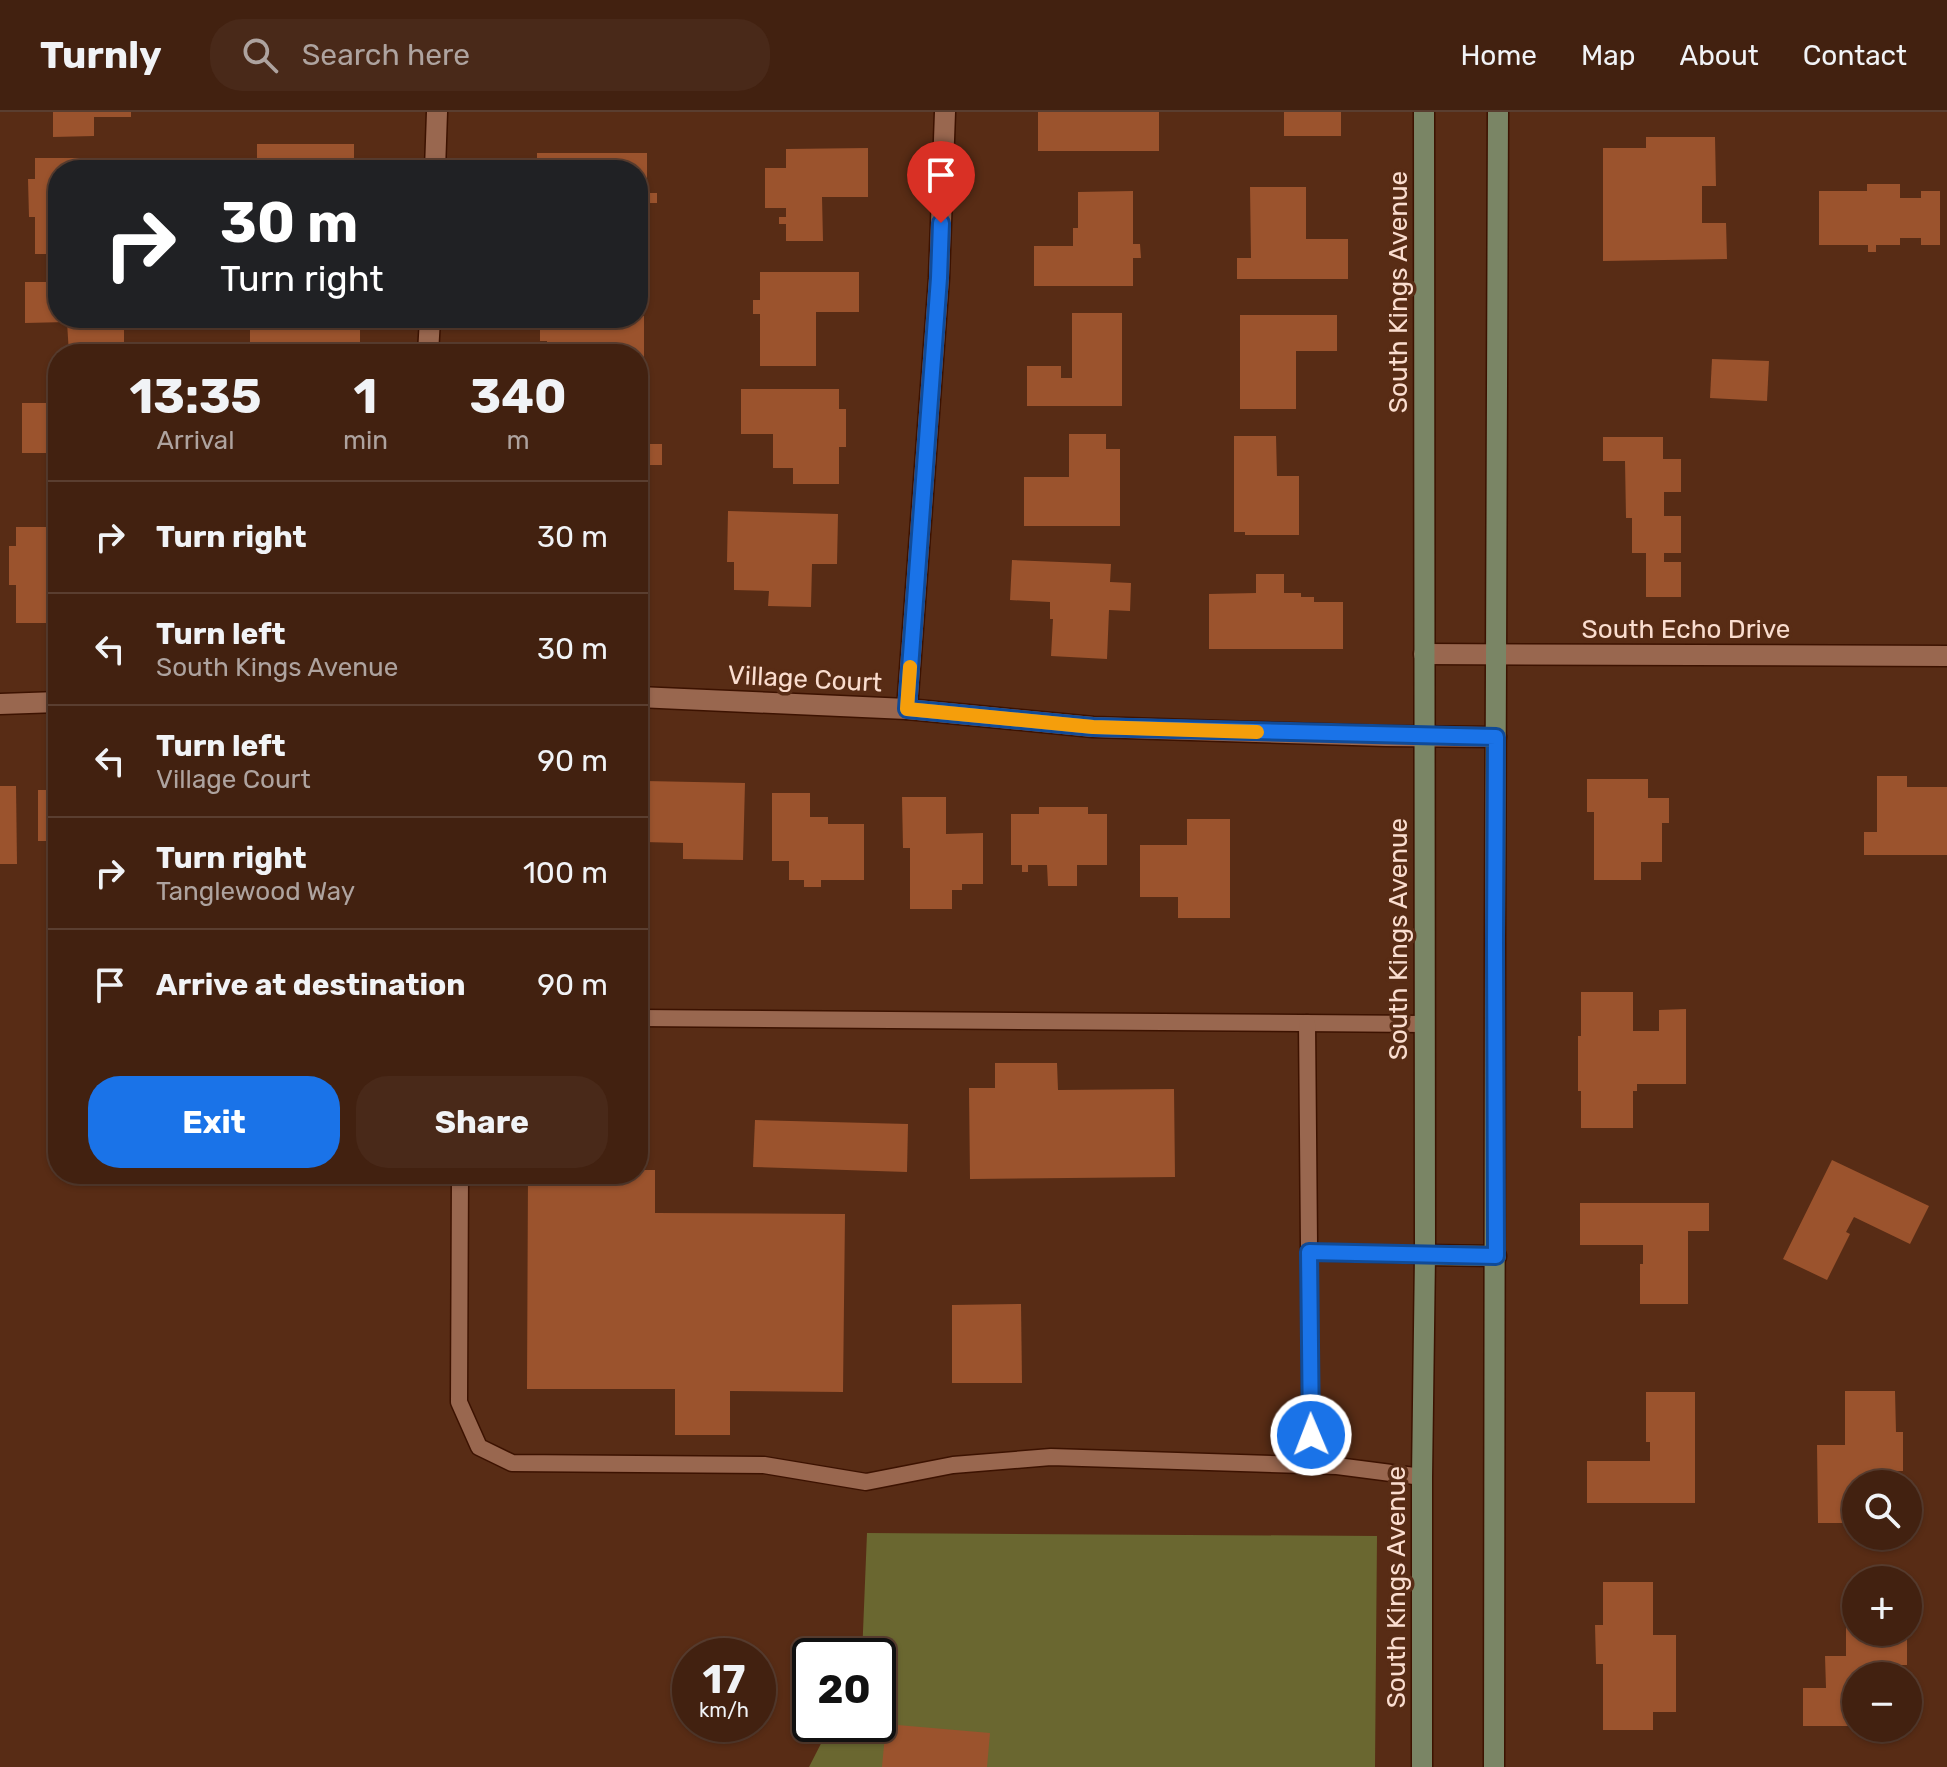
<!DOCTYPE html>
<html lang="en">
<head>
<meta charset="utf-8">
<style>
	body { margin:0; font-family:Rubik,sans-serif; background:#492919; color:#f1f3f6; height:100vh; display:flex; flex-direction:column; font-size:30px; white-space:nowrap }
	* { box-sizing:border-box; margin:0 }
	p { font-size:26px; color:#aea39f }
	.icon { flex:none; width:44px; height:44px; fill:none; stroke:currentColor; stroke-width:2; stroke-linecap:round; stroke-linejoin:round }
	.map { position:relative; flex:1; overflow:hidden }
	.drawer { position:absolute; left:48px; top:232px; width:600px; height:840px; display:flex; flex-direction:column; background:#422110; border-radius:32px; box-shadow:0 2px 6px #0004,0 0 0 2px #5a3e30 }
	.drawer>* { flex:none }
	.hud { position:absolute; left:48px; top:48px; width:600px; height:168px; border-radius:32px; box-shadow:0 2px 6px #0004,0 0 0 2px #5a3e30; background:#202124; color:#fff; overflow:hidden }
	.controls { position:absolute; left:1842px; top:1358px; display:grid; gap:16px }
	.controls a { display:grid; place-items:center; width:80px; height:80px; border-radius:50%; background:#422110; box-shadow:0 2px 6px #0004,0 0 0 2px #5a3e30; font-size:40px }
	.speed { position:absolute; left:672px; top:1526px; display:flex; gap:16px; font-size:40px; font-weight:700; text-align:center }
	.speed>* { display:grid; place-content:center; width:104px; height:104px; border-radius:50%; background:#422110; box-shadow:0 2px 6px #0004,0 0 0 2px #5a3e30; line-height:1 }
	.speed small { font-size:20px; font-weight:400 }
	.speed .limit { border:4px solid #111; border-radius:12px; background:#fff; color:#111 }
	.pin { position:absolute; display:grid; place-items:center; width:68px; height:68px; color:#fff; margin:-82px -34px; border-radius:50% 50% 50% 0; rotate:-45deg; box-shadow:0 0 8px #0007 }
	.pin .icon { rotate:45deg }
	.me { position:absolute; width:88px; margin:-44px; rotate:359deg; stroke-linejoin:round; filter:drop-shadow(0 0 6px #0008) }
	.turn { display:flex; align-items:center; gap:28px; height:168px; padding:0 40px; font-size:36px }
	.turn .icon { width:104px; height:104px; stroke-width:2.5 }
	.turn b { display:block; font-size:56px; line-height:68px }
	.eta { display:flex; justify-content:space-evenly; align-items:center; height:136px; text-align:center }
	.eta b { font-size:48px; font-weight:700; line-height:56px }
	.primary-button { display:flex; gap:16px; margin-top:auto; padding:16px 40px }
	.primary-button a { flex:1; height:92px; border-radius:32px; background:#1a73e8; color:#fff; font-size:32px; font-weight:700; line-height:92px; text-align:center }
	.primary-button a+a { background:#492919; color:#f1f3f6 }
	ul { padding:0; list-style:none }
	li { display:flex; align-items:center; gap:24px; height:112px; padding:0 40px; border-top:2px solid #5a3e30 }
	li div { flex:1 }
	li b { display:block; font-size:30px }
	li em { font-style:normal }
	header { display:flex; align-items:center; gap:48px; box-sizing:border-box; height:112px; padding:0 40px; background:#422110; border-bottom:2px solid #5a3e30 }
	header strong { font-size:38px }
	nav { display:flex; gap:44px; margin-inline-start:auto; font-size:28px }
	.search { width:560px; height:72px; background:#492919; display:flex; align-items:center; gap:20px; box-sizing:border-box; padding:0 28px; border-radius:32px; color:#aea39f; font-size:30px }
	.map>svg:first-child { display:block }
</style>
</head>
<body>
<header>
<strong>Turnly</strong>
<div class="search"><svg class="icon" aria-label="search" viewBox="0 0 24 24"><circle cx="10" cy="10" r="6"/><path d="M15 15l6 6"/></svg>Search here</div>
<nav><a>Home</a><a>Map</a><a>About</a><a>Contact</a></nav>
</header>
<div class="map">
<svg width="1947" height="1655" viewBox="0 0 1947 1655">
	<rect width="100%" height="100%" fill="#582c15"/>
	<path fill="#6a6730" d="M867,1421L1377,1424L1375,1655H809L831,1612H878V1544H862Z"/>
	<g fill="#9b532d">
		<path d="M53,0H131V5H94V24L53,25Z"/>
		<rect x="1038" y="0" width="121" height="39"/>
		<rect x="1284" y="0" width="57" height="24"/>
		<path d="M1646,25H1715L1716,74H1702V111H1726L1727,147L1603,149V36H1646Z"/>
		<path d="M257,32H354V53H361V58H257Z"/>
		<path d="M868,36V85H822L823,129H786V112H779V105H786V96H765V56H786V37Z"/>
		<path d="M537,41H647V81H657V91H638V58H537Z"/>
		<path d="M35,46H133V58H58V142H35V105H29L28,67H35Z"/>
		<path d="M1867,72H1900V86H1921V79H1940V133H1921V126H1900V133H1876V140H1868V133H1819V79H1867Z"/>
		<path d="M1250,75H1306V127H1348V167H1237V146H1251Z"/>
		<path d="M1133,79V132H1140L1141,146H1133V174H1034V134H1073V116H1078V80Z"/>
		<path d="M760,160H859V200H816V254H760V202H753V188H760Z"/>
		<path d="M25,170H58V206H124V242H69L67,210L25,211Z"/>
		<path d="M1072,201H1122V294H1027V254H1061V266H1072Z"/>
		<path d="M1240,203H1337V239H1296V297H1240Z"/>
		<path d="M638,204H644V249H638V242H547V229H540V206H638Z"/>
		<rect x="250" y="206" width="110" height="36"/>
		<path d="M1712,247L1769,249L1767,289L1710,286Z"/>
		<path d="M638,276H642V332H662V353H642V370H638Z"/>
		<path d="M741,277H839V297H846V335H839V372H793V356H773V322H741Z"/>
		<path d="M22,291H58V385H46V341H22Z"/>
		<path d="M1069,322H1106V337H1120V414H1024V365H1069Z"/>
		<path d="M1234,324H1276L1277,364H1299V423H1245V420H1234Z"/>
		<path d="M1603,325H1663V347H1681V380H1664V404H1681V441H1664V450H1681V485H1646V441H1632V406H1626L1625,349H1603Z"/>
		<path d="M728,399L838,402L837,452H812L811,495L768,494L769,479L734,478V450H727Z"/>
		<path d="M16,415H58V511H16V473H9V434H16Z"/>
		<path d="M1012,448L1111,452L1110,470L1131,471L1130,499L1109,498L1107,547L1051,544L1053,507H1050V490L1010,488Z"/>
		<path d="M1256,462H1284V481H1301V485H1314V490H1343V537H1209V482L1256,481Z"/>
		<path d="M1877,664H1907V675H1947V743H1864V720H1877Z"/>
		<path d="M1587,667H1648V686H1669V711H1662V750H1641V768H1594V700H1587Z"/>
		<path d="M645,669L745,671L743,748L683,747V731L644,730Z"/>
		<path d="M0,674H16L17,752H0Z"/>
		<path d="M38,678H58V729H53V734H47V729H38Z"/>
		<path d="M772,681H810V705H828V712H864V768H821V775H804V768H789V749H772Z"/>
		<path d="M902,685H946V722L983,721V772H962V778H952V797H910V736H903Z"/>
		<path d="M1039,695H1088V702H1107V753H1077V774H1048L1047,753H1028V760H1022V753H1011V702H1039Z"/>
		<path d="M1187,707H1230V806H1178V785H1140V733H1187Z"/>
		<path d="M1581,880H1633V919H1659V898L1686,897V972H1637V979H1633V1016H1581V979H1578V924H1581Z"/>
		<path d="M995,951H1057L1058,978L1174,977L1175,1065L970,1067L969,976H995Z"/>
		<path d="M755,1008L908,1012L907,1060L753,1055Z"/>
		<path d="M1832,1048L1929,1094L1910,1132L1854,1105L1846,1120L1850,1122L1827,1168L1783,1147Z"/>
		<path d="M638,1058H655V1101L845,1102L843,1280L730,1279V1323H675V1277H527L528,1062H638Z"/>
		<path d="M1580,1091H1709V1119H1688V1192H1640V1152H1643V1133H1580Z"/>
		<path d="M1021,1192L1022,1271H952V1193Z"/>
		<path d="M1845,1279H1895L1896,1320H1903V1359H1896V1372H1856V1411H1818L1817,1333H1845Z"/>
		<path d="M1646,1280H1695V1391H1587V1349H1650V1330H1646Z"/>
		<path d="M1603,1470H1653V1523H1676V1600H1653V1618H1603V1552H1596L1595,1513H1603Z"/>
		<path d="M1846,1506H1856V1520H1907V1553H1893V1564H1856V1614H1803V1576H1826L1825,1544H1846Z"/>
		<path d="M886,1612L990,1621L987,1655H882Z"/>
	</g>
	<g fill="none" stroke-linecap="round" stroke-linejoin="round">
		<g stroke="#3c1200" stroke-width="19">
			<g id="service">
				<path d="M638,906L1424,912"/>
				<path d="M1307,911L1311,1354"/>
				<path d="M460,1062L459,1290L479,1335L512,1351L764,1353L866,1370L953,1353L1051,1345L1337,1354L1422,1365"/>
				<path d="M1309,1140L1425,1143"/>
			</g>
		</g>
		<g stroke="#3c1200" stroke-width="23">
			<g id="minor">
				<path d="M435,58L437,0"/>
				<path d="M428,242L430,206"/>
				<path d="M1424,542L1947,544"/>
				<path d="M638,585L907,597L1093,615L1386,624L1496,625"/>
				<path d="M0,592L58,590"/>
				<path d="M907,597L939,166L945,0"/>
			</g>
		</g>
		<g stroke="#3c1200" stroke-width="23">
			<g id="secondary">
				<path d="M1425,1143L1496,1144"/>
				<path d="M1422,1655V1365L1425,1143L1424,0"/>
				<path d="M1494,1655L1495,828L1498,0"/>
			</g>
		</g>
		<use href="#service" stroke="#99674f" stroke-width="16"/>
		<use href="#minor" stroke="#99674f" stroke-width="20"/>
		<use href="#secondary" stroke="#7a8565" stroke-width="20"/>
	</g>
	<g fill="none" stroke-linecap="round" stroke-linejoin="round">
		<g stroke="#114b97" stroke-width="20">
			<path id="route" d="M941,111L939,166L907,597L1093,615L1496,625L1495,828L1496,1144L1309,1140L1311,1323"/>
		</g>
		<use href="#route" stroke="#1a73e8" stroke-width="14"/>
		<path stroke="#f59e0b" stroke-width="14" d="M910,555L907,597L1093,615L1257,620"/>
	</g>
	<g text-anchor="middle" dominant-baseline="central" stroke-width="7" stroke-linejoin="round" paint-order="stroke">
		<g font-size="26" fill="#faddcf" stroke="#582c15">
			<text transform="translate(1398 180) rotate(-90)">South Kings Avenue</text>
			<text x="1686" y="517">South Echo Drive</text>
			<text transform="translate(805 567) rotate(3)">Village Court</text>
			<text transform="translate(1398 827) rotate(-90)">South Kings Avenue</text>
			<text transform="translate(1396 1475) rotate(-90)">South Kings Avenue</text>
		</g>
	</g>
</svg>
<div class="controls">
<a><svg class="icon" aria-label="search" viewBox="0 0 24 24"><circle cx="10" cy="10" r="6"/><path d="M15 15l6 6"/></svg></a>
<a>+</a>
<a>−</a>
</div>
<div class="speed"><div>17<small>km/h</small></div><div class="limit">20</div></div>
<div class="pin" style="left:941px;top:111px;background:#d93025"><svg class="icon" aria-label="arrive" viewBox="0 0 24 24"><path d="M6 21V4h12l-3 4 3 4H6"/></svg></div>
<svg class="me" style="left:1311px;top:1323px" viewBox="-20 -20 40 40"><circle r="17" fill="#1a73e8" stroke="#fff" stroke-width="3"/><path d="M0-11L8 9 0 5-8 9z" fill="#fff"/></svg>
<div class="hud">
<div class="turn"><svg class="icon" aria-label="right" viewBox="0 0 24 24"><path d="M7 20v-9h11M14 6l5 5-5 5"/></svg><div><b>30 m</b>Turn right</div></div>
</div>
<section class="drawer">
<div class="eta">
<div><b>13:35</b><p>Arrival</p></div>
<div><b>1</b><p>min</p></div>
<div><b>340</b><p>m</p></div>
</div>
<ul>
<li><svg class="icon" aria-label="right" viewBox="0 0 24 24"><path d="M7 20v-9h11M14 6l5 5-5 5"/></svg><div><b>Turn right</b></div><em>30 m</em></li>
<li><svg class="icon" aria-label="left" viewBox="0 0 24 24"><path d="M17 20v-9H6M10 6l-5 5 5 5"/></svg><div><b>Turn left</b><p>South Kings Avenue</p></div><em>30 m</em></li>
<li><svg class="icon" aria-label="left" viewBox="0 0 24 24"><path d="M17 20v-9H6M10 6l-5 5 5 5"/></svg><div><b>Turn left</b><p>Village Court</p></div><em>90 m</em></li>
<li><svg class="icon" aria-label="right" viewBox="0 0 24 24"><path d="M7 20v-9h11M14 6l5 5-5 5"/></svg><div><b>Turn right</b><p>Tanglewood Way</p></div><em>100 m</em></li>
<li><svg class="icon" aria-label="arrive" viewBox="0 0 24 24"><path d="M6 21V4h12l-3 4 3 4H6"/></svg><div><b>Arrive at destination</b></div><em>90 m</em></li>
</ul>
<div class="primary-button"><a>Exit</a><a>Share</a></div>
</section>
</div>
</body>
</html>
